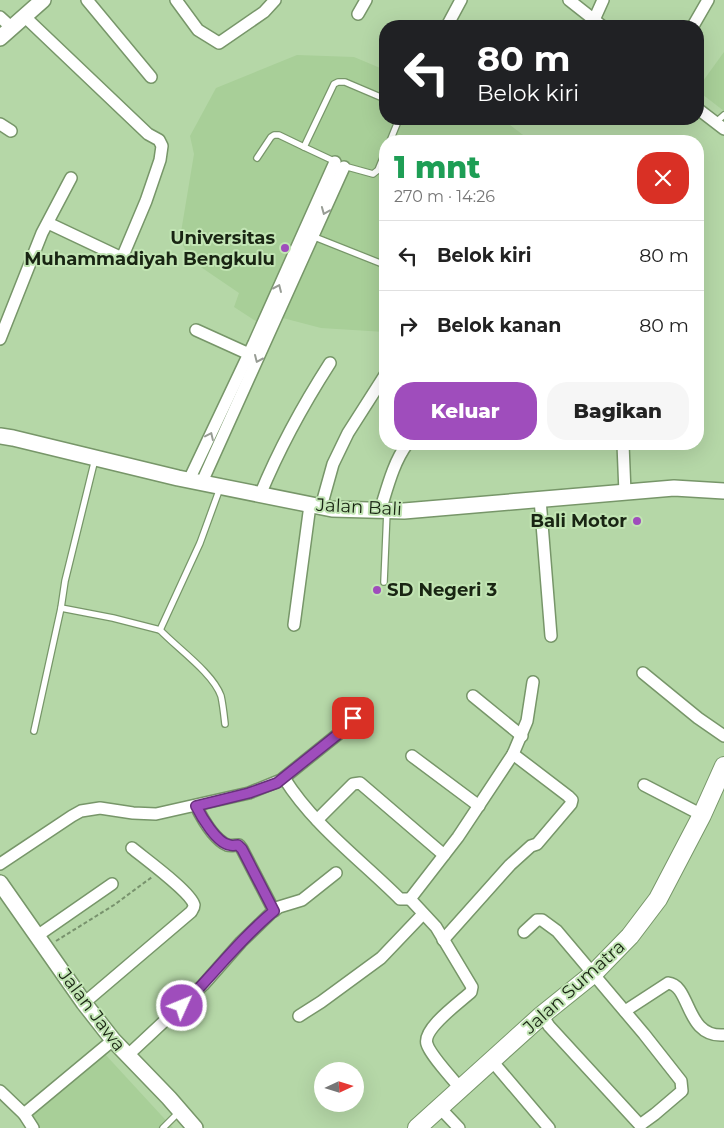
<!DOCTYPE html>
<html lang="id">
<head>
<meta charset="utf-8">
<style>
	body { margin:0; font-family:Montserrat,sans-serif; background:#f6f6f6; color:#222; height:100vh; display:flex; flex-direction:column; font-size:19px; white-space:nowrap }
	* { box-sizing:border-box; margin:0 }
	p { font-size:16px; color:#767676 }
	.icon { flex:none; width:28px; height:28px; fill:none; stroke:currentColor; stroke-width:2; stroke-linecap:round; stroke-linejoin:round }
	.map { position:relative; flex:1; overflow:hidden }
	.details { position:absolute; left:379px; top:135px; width:325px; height:315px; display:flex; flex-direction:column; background:#fff; border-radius:20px; box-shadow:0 5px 20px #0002 }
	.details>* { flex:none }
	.guide { position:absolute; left:379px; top:20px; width:325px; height:105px; border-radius:20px; box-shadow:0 5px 20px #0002; background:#202124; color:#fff; overflow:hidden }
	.needle { width:32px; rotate:86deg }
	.controls { position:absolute; left:314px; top:1062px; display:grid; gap:10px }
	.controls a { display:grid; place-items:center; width:50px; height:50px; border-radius:50%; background:#fff; box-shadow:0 5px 20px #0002; font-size:25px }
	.pin { position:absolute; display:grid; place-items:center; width:42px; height:42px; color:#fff; margin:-21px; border-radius:10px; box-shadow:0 2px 8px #0006 }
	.me { position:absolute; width:55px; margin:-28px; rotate:46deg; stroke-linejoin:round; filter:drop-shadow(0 0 4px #0008) }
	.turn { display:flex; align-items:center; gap:18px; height:105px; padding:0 15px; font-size:22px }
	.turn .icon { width:65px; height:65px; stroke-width:2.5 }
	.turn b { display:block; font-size:35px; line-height:42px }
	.round { display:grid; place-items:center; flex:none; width:52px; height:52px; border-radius:20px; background:#f6f6f6 }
	.headline { display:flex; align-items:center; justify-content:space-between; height:85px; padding:0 15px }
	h1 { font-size:30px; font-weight:800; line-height:38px; color:#1e9e55 }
	.action { display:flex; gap:10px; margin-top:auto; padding:10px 15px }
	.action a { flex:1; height:58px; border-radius:20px; background:#9f4dbc; color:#fff; font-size:20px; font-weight:800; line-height:58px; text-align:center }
	.action a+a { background:#f6f6f6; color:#222 }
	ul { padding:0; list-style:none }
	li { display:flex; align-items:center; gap:15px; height:70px; padding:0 15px; border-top:1px solid #e0e0e0 }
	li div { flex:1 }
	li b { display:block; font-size:19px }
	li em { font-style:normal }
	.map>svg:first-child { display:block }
</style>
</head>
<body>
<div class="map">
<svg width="724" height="1128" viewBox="0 0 724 1128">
	<rect width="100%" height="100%" fill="#b5d7a7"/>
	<g fill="#a8cf98">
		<path d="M724,52V111L698,91V88Z"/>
		<path d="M297,55L354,57L385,70V119H502L531,141H385V332L321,328L279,317L214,459L200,455L262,325L234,307L239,293L189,259L180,238L194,154L190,136L216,88Z"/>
		<path d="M103,1052L173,1128H30L25,1121Z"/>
	</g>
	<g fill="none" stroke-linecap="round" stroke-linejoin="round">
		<g stroke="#779669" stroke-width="8">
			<g id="lane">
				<path d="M716,122L724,115"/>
				<path d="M390,141L399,119"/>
				<path d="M257,158L271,137L274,135H279L304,147"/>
				<path d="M336,162L304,147L334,84L338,82H345L385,99"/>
				<path d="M344,166L373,174L378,170L385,153"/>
				<path d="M312,236L385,265"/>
				<path d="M384,582L387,511"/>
				<path d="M61,608L113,618L160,630L200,543L220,488"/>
				<path d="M160,630C177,648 213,673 221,696C223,705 224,715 225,724"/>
				<path d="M34,731L61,608L65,581L95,459"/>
				<path d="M163,1128L180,1111"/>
			</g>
		</g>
		<g stroke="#779669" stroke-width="14">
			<g id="street">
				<path d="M87,0L151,77"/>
				<path d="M176,0L198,30L219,43L264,12L275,0"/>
				<path d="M569,0L602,26"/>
				<path d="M358,14L366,0"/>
				<path d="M24,16L148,134L159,140L162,146L160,160L146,201L122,258L48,223"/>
				<path d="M0,17L12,28"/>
				<path d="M594,20L603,0"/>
				<path d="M447,26L461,0"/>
				<path d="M693,26L708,0"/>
				<path d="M698,109L724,129"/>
				<path d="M0,124L11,131"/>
				<path d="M196,330L249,354"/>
				<path d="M0,339L42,233L71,178"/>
				<path d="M623,444L625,493"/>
				<path d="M189,480L254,343L335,162"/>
				<path d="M202,482L344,167"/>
				<path d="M260,495C279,449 303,405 330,363"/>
				<path d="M540,499L551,636"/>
				<path d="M321,507L333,464L348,433L385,375"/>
				<path d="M380,511C387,489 393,463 407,444"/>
				<path d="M294,625L310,505"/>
				<path d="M643,673L698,718L724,736"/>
				<path d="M473,696L522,736"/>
				<path d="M412,756L479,806"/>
				<path d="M284,778C314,826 361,860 400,899H410"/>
				<path d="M644,785L702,815"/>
				<path d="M196,806C202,818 214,839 227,845C230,846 235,845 239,845L242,849L274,911"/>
				<path d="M317,820L353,784L360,783L444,855"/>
				<path d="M0,864L72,816L81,811L100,808L133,813L156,814L249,793L281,780L342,731L353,718"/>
				<path d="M524,932L537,920H542L557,931L644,1034L681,1081L682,1091L655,1114L640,1125L549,1026L542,1015"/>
				<path d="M37,936L112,884"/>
				<path d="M443,940L510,865L531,846L537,844L571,804L572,800L568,796L513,754"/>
				<path d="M84,1003L191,912C193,909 194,908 194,905C191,892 144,858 132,848"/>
				<path d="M625,1011L668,983C691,985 685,1038 724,1035"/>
				<path d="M299,1016L321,1002L381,958L423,914"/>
				<path d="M127,1056L203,985L241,942L272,912L279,907L302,900L336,873"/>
				<path d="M492,1061L549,1128"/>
				<path d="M460,1088C452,1078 430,1055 427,1044C422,1029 460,1002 471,992L472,987L436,927L410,899L458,837L513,754L527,721L533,682"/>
				<path d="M0,1091L24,1114L33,1128"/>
				<path d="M440,1108L459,1128"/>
				<path d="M24,1114L113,1040"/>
			</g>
		</g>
		<g stroke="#779669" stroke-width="18">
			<g id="secondary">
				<path d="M0,38L43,0"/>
				<path d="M0,436L13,438L178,478L332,509L404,511L674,488L724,491"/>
				<path d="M0,883L84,1003L113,1040L169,1098L195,1128"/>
			</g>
		</g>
		<g stroke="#779669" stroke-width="20">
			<path id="primary" d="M417,1128L542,1015L593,974L630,936L658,899L702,815L724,766"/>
		</g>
		<path stroke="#78926d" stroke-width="2" stroke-dasharray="4 2.5" stroke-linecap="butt" d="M56,941L114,905L152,877"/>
		<use href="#lane" stroke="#fff" stroke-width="5.5"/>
		<use href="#street" stroke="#fff" stroke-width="11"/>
		<use href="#secondary" stroke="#fff" stroke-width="15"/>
		<use href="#primary" stroke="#fff" stroke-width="18"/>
	</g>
	<defs><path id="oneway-chevron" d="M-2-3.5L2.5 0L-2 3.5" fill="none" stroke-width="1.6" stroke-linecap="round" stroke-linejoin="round" transform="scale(1.25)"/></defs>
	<g stroke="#989d95">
		<use href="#oneway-chevron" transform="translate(325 211) rotate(112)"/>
		<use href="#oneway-chevron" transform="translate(278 288) rotate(-66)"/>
		<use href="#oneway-chevron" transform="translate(258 359) rotate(114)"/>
		<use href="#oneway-chevron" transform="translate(210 436) rotate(-65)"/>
	</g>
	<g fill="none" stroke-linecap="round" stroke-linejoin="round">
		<g stroke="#67327a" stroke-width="12">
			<path id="route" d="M182,1006C213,975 240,939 274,911L242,849L238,845C235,845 232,846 230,845C217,844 201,816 196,806L249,793L277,783L342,731L353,718"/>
		</g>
		<use href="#route" stroke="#9f4dbc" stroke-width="9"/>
	</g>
	<g fill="#9f4dbc" stroke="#c2e5b4" stroke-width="2">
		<circle cx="285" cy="248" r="5"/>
		<circle cx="637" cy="521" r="5"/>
		<circle cx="377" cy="590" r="5"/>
	</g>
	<g text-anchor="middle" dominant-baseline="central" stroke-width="4" stroke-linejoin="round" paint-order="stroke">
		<g font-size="18" font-weight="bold" fill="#192513" stroke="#c2e5b4" text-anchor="end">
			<text x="275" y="238">Universitas<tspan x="275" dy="21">Muhammadiyah Bengkulu</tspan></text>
			<text x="627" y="521">Bali Motor</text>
			<text x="387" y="590" text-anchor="start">SD Negeri 3</text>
		</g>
		<g font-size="18" fill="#192513" stroke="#c2e5b4">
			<text transform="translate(359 507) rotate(3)">Jalan Bali</text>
			<text transform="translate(574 987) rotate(-42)">Jalan Sumatra</text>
			<text transform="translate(92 1010) rotate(53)">Jalan Jawa</text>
		</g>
	</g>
</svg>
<div class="controls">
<a><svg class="needle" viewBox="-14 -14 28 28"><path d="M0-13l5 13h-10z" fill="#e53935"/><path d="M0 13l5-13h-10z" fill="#767676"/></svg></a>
</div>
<div class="pin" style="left:353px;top:718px;background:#d93025"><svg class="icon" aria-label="arrive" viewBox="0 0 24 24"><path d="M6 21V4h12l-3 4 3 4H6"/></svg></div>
<svg class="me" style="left:182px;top:1006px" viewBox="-20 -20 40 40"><circle r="17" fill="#9f4dbc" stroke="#fff" stroke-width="3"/><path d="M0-11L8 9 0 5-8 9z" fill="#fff"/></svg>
<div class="guide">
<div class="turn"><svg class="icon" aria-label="left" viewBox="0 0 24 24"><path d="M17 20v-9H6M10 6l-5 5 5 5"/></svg><div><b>80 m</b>Belok kiri</div></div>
</div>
<section class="details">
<div class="headline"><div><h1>1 mnt</h1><p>270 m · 14:26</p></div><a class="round" style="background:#d93025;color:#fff"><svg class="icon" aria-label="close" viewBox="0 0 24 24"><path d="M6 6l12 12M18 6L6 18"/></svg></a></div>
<ul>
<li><svg class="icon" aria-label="left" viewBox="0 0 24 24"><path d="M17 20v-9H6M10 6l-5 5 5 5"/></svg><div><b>Belok kiri</b></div><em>80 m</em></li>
<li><svg class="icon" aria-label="right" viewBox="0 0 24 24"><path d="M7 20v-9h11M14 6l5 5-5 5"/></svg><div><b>Belok kanan</b></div><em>80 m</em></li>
</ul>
<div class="action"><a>Keluar</a><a>Bagikan</a></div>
</section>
</div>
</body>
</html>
